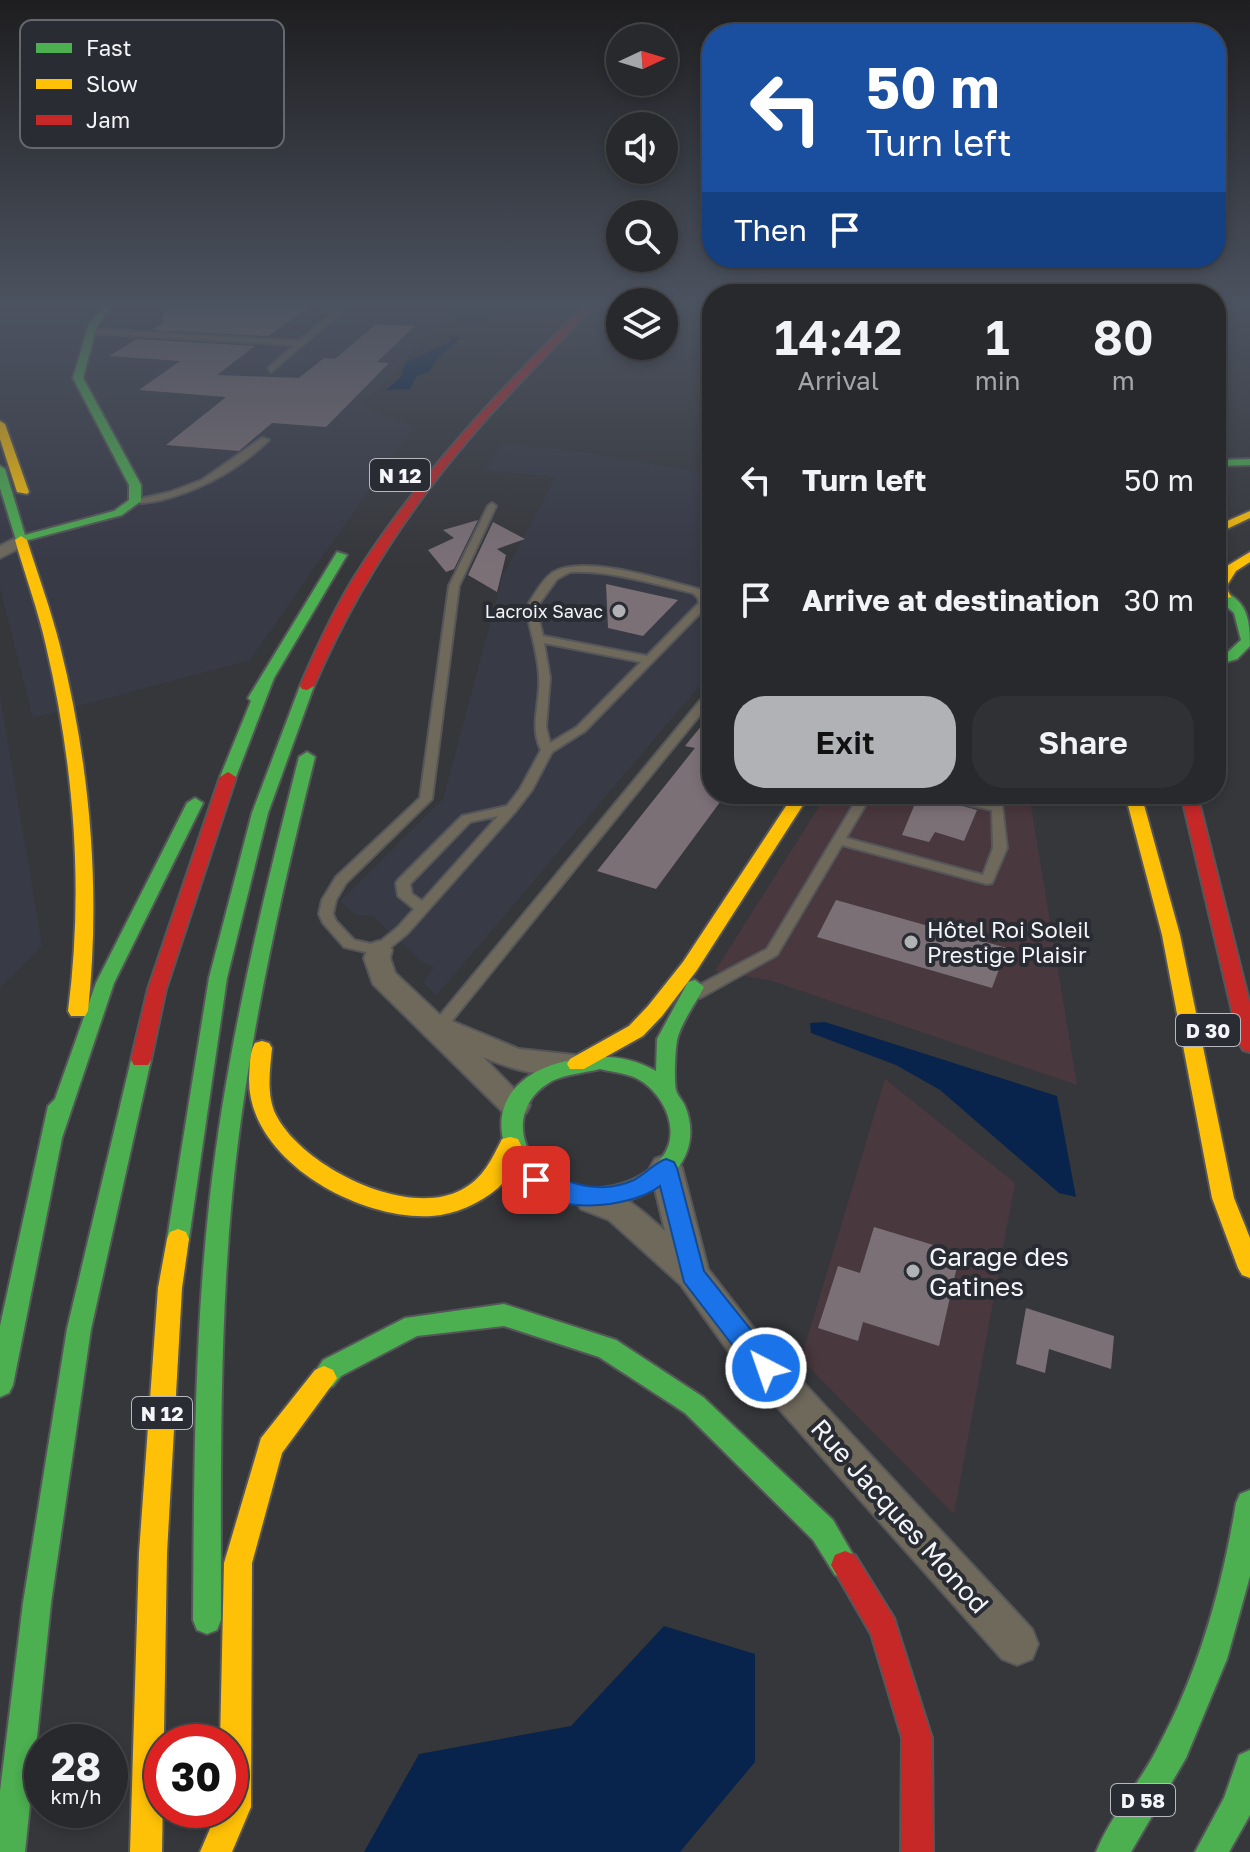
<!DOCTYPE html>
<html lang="en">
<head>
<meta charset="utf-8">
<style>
	body { margin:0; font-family:"Golos Text",sans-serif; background:#303134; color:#f1f3f6; height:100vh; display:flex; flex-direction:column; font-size:30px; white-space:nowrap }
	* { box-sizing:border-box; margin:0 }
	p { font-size:26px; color:#a5a6a9 }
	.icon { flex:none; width:44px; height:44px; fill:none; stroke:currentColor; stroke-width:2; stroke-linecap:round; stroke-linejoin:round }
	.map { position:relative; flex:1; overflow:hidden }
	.panel { position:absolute; left:702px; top:284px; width:524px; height:520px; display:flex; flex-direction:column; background:#28292c; border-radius:32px; box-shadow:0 4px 12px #0003,0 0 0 2px #444548 }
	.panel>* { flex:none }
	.top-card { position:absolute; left:702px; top:24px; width:524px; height:244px; border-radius:32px; box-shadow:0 4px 12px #0003,0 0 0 2px #444548; background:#1a4fa0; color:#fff; overflow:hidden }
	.needle { width:52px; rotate:86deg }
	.buttons { position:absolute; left:606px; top:24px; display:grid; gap:16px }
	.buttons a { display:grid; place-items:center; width:72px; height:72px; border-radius:50%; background:#28292c; box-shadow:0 4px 12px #0003,0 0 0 2px #444548; font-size:40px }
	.speed { position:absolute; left:24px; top:1724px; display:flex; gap:16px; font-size:40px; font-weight:700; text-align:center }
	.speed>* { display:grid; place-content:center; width:104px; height:104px; border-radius:50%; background:#28292c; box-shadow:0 4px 12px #0003,0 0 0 2px #444548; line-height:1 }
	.speed small { font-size:20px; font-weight:400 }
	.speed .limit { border:12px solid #d22; background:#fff; color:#111 }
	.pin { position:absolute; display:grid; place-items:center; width:68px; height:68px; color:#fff; margin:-34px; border-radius:16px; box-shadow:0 4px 12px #0006 }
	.me { position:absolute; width:88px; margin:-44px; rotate:319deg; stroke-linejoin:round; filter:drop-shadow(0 0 6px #0008) }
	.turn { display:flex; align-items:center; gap:28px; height:168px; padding:0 32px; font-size:36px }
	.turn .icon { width:104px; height:104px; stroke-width:2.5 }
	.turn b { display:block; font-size:56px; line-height:68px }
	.then { display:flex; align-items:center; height:76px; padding:0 32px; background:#0003; gap:16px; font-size:30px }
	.eta { display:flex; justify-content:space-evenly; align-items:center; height:136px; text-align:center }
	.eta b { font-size:48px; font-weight:600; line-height:56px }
	.action { display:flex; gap:16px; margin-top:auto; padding:16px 32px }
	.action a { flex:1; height:92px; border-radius:32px; background:#b1b2b6; color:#111; font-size:32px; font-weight:600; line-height:92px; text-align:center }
	.action a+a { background:#303134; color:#f1f3f6 }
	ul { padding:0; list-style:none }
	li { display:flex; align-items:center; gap:24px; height:120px; padding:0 32px }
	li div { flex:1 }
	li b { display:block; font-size:30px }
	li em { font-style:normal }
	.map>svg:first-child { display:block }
</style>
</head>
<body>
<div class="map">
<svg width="1250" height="1852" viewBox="0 0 1250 1852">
	<rect width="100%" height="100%" fill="#36373b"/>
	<g fill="#49383e">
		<path d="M827,794H1029L1077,1085L769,980L715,971Z"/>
		<path d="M885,1079L1015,1183L954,1514L801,1359Z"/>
	</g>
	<g fill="#383a46">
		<path d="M0,306H456L361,406L414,426L250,660L33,718L0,588Z"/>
		<path d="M503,444L571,450L712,474V671L436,996L423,982L435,967L423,963L373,916L356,915L340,901L443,799L503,575L556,477L483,470Z"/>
		<path d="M0,696L42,946L0,987Z"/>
	</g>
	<g fill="#08244c">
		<path d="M471,306H512C493,322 473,327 448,317Z"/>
		<path d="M448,337H461L437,359L429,372L417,376L410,389L386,390L401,377L405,363L447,343L451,339Z"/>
		<path d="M825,1022L1057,1096L1076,1197L1059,1193L940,1090L896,1065L811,1033L810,1023Z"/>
		<path d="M664,1626L755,1654V1762L680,1852H364L419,1754L571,1726Z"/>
	</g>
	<g fill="#7c7077">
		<path d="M163,306H311L268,336L152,330L163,323Z"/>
		<path d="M376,324L415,326L377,362L389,363L326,427L272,423L239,451L166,445L226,397L139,390L180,361L109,356L137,339L255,346L217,375L299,378L324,358L335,359Z"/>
		<path d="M478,520L454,569L446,572L428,550L454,538L443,530Z"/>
		<path d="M493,522L525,539L497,549L506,555L497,592L468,575Z"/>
		<path d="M606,584L678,600L643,636L608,628Z"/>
		<path d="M712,713V794H726L656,889L597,871L695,748L685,746Z"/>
		<path d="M919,794L977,810L964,841L935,832L929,842L902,835Z"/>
		<path d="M836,900L1007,948L992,988L817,937Z"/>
		<path d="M874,1227L960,1253L939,1346L863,1322L858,1341L818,1328L838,1266L860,1273Z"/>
		<path d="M1026,1308L1114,1336L1111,1369L1049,1349L1045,1373L1016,1364Z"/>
	</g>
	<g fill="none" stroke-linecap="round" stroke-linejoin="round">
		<g stroke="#555659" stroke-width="4">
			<g id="lane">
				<path d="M325,306H332L329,309L342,312L271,372L268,368L295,345L91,333L88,331L91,329L299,341L333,313L321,311Z"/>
				<path d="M262,438L269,440C239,469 201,490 161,500C151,502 139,505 131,501L170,492L202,480Z"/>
				<path d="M492,503L496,506L459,586L432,799L346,883L336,900L333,914L336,921L354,940L376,945L398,927L414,909L398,896L396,883L398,880L462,816L507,806L520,789L541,750C529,726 541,702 539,676C538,653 530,631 526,608C533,597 541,581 552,573C582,553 666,581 699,589L708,597L709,604L585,731L552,752L532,790L515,812L408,933L384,953L379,955L344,947L323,923L319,914L322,900L336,877L420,798L449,586L488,506ZM570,572C612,570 652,584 693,593L698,598L699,603L647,656L543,636L536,608L557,579ZM544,643L641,662L577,727L550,743L546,727L550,678ZM498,816L422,901L412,894L410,884L470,822Z"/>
				<path d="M712,690V700L442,1033H432L429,1029L432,1025L708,691Z"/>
				<path d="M860,794H872L846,838L983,875L993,848L992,810L934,797L932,794H954L1002,805L1007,848L992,883L987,884L842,845L777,955L700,998H690L688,994L690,990L767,949Z"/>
			</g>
		</g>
		<g stroke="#555659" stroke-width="4">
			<g id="street">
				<path d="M21,535L27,536V544L0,558V546Z"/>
				<path d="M379,941L388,944L392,950L390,958L395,973L442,1017L519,1049L584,1056L589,1064L584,1072C553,1081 512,1070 483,1057L530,1105L526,1113L515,1116L504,1113L373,984L364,958L370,944Z"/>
				<path d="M666,1155L677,1159L682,1168L708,1269L758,1334L1032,1629L1038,1644L1032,1659L1017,1665L1002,1659L732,1356L681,1285L609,1220L581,1209L576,1200L581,1191C612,1180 643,1212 665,1231L650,1168L655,1159Z"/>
			</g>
		</g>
		<g stroke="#555659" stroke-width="4">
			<g id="fast">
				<path d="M105,306H113L97,325L83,378L141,485V501L122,515L17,543L0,488V466L5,469L25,535L114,511L129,500V485L73,378L89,324Z"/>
				<path d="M1250,459V465L1216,466V460Z"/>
				<path d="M337,552L347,555L274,678L236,777L228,782L222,780L220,777L251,701L248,698Z"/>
				<path d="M1216,588C1247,599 1250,617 1250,646L1237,659L1216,665V657L1227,653L1241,640L1234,613L1216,597Z"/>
				<path d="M307,682L314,686L268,813L227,978L189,1239L186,1246L178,1249L170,1246L167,1239L209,978L252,813L300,686Z"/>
				<path d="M307,752L315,757C279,902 246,1048 232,1197C219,1337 221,1479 221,1620L217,1630L207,1634L197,1630L193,1620C194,1479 194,1337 210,1196C227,1047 262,902 299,757Z"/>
				<path d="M195,798L203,803L114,983L62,1138L13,1385L9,1393L0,1397V1326L48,1106L55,1099L96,983L187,803Z"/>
				<path d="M695,980L704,987C696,1003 680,1024 677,1041C675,1051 674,1082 676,1090C677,1095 683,1101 685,1106C694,1127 692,1151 677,1169C666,1184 649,1192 632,1199C522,1238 440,1094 562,1062C594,1054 626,1054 656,1071L657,1039L688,982ZM600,1069C612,1072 625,1073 636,1078C662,1091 682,1129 663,1156C641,1186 589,1198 557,1179C516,1156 509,1105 552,1081C566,1074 584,1073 600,1069Z"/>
				<path d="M141,1053L148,1055L151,1060L91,1329L51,1603L25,1852H0V1791L23,1603L67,1329L131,1060L134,1055Z"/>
				<path d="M504,1304L616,1340L703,1397L833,1520L859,1565L855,1575L845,1579L835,1575L813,1540L685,1413L599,1357L504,1326L417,1336L341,1376L333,1386L324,1390L315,1386L311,1378L323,1360L405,1318Z"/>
				<path d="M1250,1490V1576L1227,1659L1186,1758L1131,1852H1096C1111,1815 1140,1783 1158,1747C1199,1671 1222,1588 1236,1503L1240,1494Z"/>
				<path d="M1250,1750V1815L1229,1852H1195L1224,1798L1239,1755Z"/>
			</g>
		</g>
		<g stroke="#555659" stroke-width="4">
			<g id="slow">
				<path d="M0,421L5,424L29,492L27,494L17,492L0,439Z"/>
				<path d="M1250,511V518L1216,534V526Z"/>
				<path d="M21,536L27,540C38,575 51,610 60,646C90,765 101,889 88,1011L85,1016H71L68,1011C84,889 74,765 46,646C38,610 25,575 15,540Z"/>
				<path d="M1250,552V562L1236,571L1226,587L1231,597L1220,600L1216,583L1227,566Z"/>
				<path d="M794,794H810L697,970L662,1016L643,1036L584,1069H570L567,1064L570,1059L629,1026L648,1006L683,962Z"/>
				<path d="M1125,794H1141L1180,935L1234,1198L1250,1238V1278L1242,1275L1238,1268L1212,1198L1162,935Z"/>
				<path d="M262,1041L269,1043L272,1048C270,1069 266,1095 276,1115C302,1166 406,1219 461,1190C484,1178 491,1160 502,1139L510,1137L518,1139L521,1145C514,1158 509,1178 498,1188C479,1204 456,1214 432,1216C359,1221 248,1160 249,1079C250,1067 249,1053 255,1043Z"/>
				<path d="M178,1229L186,1232L189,1239L182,1288L167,1553L162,1852H130L139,1553L158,1288L167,1239L170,1232Z"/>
				<path d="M324,1366L333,1370L337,1378L282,1453L252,1563L251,1807L232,1852H200L218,1810H230V1742H220L224,1563L261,1438L315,1370Z"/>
			</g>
		</g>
		<g stroke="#555659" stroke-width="4">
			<g id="jam">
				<path d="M584,306H592C552,352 507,393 468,440C404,515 353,595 314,686L307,690L302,689L300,686C316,649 333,611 355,576C418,476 500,390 584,306Z"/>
				<path d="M228,772L236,777L166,989L151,1060L148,1065H134L131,1060L148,989L220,777Z"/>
				<path d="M1181,794H1197L1250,1005V1052L1243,1050L1240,1045Z"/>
				<path d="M845,1551L855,1555L894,1618L932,1738L933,1852H901L902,1738L871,1634L831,1565L835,1555Z"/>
			</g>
		</g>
		<use href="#lane" fill="#6f695c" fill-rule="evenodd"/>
		<use href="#street" fill="#6f695c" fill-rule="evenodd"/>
		<use href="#fast" fill="#4caf50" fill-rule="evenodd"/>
		<use href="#slow" fill="#ffc107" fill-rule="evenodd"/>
		<use href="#jam" fill="#c62828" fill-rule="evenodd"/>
	</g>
	<linearGradient id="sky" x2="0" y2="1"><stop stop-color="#1e1e20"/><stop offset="0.54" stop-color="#4c5360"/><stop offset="1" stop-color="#4c5360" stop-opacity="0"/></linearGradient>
	<rect width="1250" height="565" fill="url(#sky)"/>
	<path fill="#1a73e8" stroke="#114b97" stroke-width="2" d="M666,1159L674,1162L677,1168L704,1271L775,1360L779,1368L775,1377L766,1380L757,1377L684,1282L660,1186C632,1208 545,1218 525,1180L528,1174L536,1171C570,1182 599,1196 634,1180C646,1174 654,1163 666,1159Z"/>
	<g fill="#b1b2b6" stroke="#2a2c33" stroke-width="3">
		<circle cx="619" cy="611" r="8"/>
		<circle cx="911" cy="942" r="8"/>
		<circle cx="913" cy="1271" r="8"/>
	</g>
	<g text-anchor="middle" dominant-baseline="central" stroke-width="8" stroke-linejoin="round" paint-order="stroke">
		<g font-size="18" fill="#f3f5f9" stroke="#2a2c33" text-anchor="end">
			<text x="603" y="611">Lacroix Savac</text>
		</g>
		<g fill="#2a2c33" stroke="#b7b9be" stroke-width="2">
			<rect x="370" y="459" width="60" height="32" rx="6"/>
			<rect x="1176" y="1014" width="64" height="32" rx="6"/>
			<rect x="132" y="1397" width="60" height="32" rx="6"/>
			<rect x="1111" y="1784" width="64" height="32" rx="6"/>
		</g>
		<g font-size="20" font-weight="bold" fill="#f3f5f9">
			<text x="400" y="475">N 12</text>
			<text x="1208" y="1030">D 30</text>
			<text x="162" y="1413">N 12</text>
			<text x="1143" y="1800">D 58</text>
		</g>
		<g font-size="22" fill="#f3f5f9" stroke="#2a2c33" text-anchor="start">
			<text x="927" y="929">Hôtel Roi Soleil<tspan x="927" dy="25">Prestige Plaisir</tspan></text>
		</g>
		<g font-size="26" fill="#f3f5f9" stroke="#2a2c33" text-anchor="start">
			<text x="929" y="1256">Garage des<tspan x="929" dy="30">Gatines</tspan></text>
		</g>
		<g font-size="26" fill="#f3f5f9" stroke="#2a2c33">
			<text transform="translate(900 1516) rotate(48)">Rue Jacques Monod</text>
		</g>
	</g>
	<rect x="20" y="20" width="264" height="128" rx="12" fill="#2a2c33" stroke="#66686e" stroke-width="2"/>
	<rect x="36" y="43" width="36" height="10" fill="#4caf50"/>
	<rect x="36" y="79" width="36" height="10" fill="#ffc107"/>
	<rect x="36" y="115" width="36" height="10" fill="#c62828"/>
	<g font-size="22" fill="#f3f5f9">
		<text x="86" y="56">Fast</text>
		<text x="86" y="92">Slow</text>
		<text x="86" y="128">Jam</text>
	</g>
</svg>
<div class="buttons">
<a><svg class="needle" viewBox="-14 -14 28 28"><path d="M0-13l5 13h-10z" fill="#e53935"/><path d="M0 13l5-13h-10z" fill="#a5a6a9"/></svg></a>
<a><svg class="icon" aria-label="sound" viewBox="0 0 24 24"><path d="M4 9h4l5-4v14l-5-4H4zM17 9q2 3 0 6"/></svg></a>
<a><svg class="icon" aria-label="search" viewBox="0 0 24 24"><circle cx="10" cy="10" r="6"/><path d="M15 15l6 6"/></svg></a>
<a><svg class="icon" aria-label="layers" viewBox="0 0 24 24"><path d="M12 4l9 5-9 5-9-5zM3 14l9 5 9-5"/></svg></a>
</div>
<div class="speed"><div>28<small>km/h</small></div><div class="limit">30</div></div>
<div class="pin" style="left:536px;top:1180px;background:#d93025"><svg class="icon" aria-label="arrive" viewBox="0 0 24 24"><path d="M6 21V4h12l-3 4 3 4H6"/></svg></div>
<svg class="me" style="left:766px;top:1368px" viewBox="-20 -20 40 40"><circle r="17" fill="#1a73e8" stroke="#fff" stroke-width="3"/><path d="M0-11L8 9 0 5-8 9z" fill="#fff"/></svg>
<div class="top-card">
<div class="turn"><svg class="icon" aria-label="left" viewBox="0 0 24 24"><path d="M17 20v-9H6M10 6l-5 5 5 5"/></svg><div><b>50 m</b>Turn left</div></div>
<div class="then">Then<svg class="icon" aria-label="arrive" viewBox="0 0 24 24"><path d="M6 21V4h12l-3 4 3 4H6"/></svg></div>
</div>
<section class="panel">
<div class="eta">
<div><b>14:42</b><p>Arrival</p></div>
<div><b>1</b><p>min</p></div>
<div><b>80</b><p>m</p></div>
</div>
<ul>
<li><svg class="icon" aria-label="left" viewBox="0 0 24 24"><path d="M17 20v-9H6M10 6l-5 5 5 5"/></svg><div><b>Turn left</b></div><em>50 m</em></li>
<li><svg class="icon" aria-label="arrive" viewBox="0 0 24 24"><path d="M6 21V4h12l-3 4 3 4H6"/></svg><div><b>Arrive at destination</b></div><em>30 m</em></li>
</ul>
<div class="action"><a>Exit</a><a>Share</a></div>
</section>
</div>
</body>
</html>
